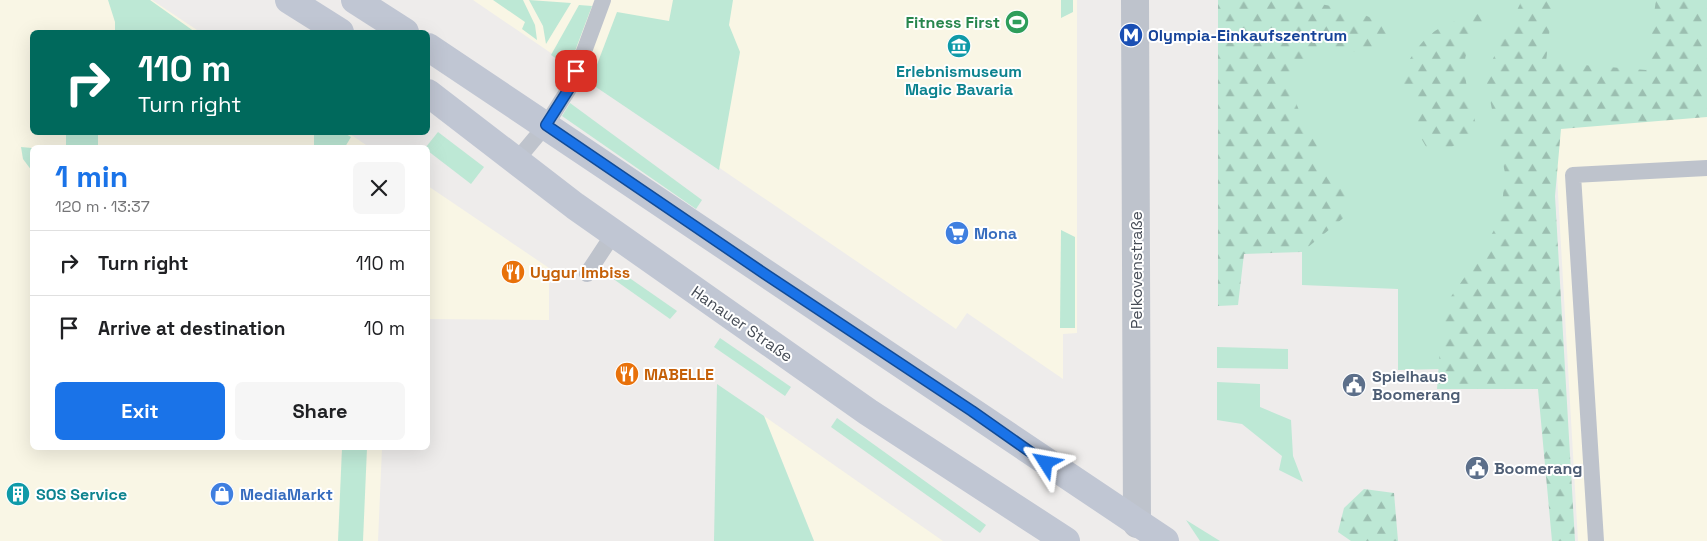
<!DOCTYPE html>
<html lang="en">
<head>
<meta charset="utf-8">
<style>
	body { margin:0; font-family:"Space Grotesk",sans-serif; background:#f6f6f6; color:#202124; height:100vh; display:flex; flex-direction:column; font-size:19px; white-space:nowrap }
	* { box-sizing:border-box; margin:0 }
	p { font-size:16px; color:#757577 }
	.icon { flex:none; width:28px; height:28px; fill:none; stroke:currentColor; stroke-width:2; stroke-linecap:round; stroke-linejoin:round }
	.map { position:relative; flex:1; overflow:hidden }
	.sheet { position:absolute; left:30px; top:145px; width:400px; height:305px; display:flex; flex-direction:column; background:#fff; border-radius:8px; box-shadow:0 5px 20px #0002 }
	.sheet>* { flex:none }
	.hud { position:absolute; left:30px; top:30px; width:400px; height:105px; border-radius:8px; box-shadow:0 5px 20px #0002; background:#00695c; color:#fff; overflow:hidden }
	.pin { position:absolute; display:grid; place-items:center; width:42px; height:42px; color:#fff; margin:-21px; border-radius:10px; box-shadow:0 2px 8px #0006 }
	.me { position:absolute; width:55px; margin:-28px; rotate:304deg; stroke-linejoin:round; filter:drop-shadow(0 0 4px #0008) }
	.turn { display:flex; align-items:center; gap:18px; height:105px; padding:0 25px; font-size:22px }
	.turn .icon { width:65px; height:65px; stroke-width:2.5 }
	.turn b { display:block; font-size:35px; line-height:42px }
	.round { display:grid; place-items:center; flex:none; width:52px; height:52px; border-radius:8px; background:#f6f6f6 }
	.overview { display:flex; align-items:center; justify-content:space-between; height:85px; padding:0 25px }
	h1 { font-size:30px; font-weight:700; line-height:38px; color:#1a73e8 }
	.cta { display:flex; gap:10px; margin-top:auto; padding:10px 25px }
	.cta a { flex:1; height:58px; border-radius:8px; background:#1a73e8; color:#fff; font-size:20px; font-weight:700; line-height:58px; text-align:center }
	.cta a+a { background:#f6f6f6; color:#202124 }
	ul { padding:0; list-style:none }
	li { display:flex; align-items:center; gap:15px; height:65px; padding:0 25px; border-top:1px solid #e0e0e0 }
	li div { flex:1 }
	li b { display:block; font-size:19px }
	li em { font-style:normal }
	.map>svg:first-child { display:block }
</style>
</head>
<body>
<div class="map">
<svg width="1707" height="541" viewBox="0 0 1707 541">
	<defs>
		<pattern id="forest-firs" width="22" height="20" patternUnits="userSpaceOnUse" patternTransform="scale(1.25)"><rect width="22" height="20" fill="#bde8d5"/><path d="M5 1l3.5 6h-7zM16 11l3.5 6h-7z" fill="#9bbeb0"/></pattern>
	</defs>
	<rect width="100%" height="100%" fill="#eeeceb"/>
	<g fill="#f9f6e5">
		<path d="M0,0H152L200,32H32V132H347L369,147L32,148V448H382L378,541H0Z"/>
		<path d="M473,0H1077V333L1063,334V379L967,313L956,329Z"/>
		<path d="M1707,87V541H1578L1552,89Z"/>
		<path d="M428,186L549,268V320L428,319Z"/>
		<path d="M764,416L943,541H814Z"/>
	</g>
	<g fill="#bde8d5">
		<path d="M108,0H150L195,32H115V22Z"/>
		<path d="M493,0H523L535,25L537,40L522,29L525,22Z"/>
		<path d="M529,0L571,3L546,44L543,26Z"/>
		<path d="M673,0H733L729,25L740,52L719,170L590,83L617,12L669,21Z"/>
		<path d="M1061,0H1073V12L1061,18Z"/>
		<path d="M1223,0H1706L1707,81L1549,84L1563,366L1398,370V289L1302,285V252Z"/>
		<path d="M579,5L592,6L569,67L551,55Z"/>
		<path d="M570,103L702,200L696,209L562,116Z"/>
		<path d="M438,132L484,167L471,184L428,151L426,147Z"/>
		<rect x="66" y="133" width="32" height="14"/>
		<path d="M314,133H344L351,137L345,147H314Z"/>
		<path d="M21,147L32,148V171L23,159Z"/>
		<path d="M1061,230L1075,237V328H1060Z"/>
		<path d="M618,270L677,311L670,319L612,278Z"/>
		<path d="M720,338L791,387L785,396L714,347Z"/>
		<path d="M1217,347L1288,349V369L1217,368Z"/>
		<path d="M1217,382L1260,384V407L1291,420L1293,456L1303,482L1279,470L1282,456L1242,424L1217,420Z"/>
		<path d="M717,384L764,416L814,541H714Z"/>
		<path d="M837,418L986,525L980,533L831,427Z"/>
		<path d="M342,448H367L363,541H338Z"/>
		<path d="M1186,520L1220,541H1200Z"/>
	</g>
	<g fill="url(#forest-firs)">
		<path d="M1218,0H1311L1314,3C1336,7 1379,13 1390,34L1373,60C1329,37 1309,42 1291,90L1302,118L1322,134L1316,158L1328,179L1348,192L1347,215L1302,252L1244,254L1238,305L1218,306Z"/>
		<path d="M1522,0H1553L1546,62L1646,70L1656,0H1707V117L1561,129L1555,196L1575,541H1552L1538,389H1437L1443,308L1478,258L1501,218L1505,173L1485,75Z"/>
		<path d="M1478,14L1483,17C1485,34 1467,44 1465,60C1463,84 1473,110 1478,133L1444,151L1428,150L1414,126V108L1400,75C1424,35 1433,26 1478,14Z"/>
		<path d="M1364,489L1394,493L1398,541H1351L1338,532L1344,508Z"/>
	</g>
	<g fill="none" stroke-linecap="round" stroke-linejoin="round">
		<g stroke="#bec3cc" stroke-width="16">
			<path d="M516,161L546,125L572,84L603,0"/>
			<path d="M587,274L614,233"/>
			<path d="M1596,541L1573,175L1707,168"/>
		</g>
		<path stroke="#bec3cc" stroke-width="28" d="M1135,0L1137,524"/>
		<g stroke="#c0c6d3" stroke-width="28">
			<path d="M289,0L340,32"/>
			<path d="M355,0L405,32"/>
			<path d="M428,47L1165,541"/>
			<path d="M428,93L575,206L868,412L1066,541"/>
		</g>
	</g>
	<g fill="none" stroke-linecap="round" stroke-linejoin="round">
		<g stroke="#114b97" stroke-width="12">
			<path id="route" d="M576,71L572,84L546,125L765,274L972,411L1046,463"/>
		</g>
		<use href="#route" stroke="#1a73e8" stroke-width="9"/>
	</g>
	<defs>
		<g id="stadium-disc" transform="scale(1.25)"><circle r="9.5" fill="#2e9e5b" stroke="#fff"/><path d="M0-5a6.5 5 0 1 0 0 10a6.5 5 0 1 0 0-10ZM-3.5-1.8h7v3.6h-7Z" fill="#fff"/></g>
		<g id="metro-disc" transform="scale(1.25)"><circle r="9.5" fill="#1a4fb4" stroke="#fff"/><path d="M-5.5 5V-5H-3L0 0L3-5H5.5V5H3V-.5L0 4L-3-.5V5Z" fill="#fff"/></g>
		<g id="museum-disc" transform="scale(1.25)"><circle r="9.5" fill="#0f9aa8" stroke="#fff"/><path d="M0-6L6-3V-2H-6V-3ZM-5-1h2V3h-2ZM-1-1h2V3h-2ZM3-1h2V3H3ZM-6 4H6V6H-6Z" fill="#fff"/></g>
		<g id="supermarket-disc" transform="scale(1.25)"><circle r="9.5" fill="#3f7fe0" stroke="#fff"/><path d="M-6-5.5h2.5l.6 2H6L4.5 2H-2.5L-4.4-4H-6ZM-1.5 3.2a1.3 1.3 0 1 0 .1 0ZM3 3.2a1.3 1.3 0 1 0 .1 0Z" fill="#fff"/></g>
		<g id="restaurant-disc" transform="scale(1.25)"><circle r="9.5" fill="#e8710a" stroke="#fff"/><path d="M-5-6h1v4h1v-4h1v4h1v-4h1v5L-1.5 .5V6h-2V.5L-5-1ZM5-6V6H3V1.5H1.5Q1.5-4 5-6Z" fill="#fff"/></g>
		<g id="civic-disc" transform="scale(1.25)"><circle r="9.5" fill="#5c6f8a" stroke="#fff"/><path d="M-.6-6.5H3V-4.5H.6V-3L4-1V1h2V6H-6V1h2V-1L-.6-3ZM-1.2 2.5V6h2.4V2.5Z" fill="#fff"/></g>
		<g id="building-disc" transform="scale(1.25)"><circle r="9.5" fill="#0f9aa8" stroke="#fff"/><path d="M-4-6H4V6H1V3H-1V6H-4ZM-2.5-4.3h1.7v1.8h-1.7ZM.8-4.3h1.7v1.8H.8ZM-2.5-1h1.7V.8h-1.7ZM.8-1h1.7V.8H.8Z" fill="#fff"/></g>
		<g id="shop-disc" transform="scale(1.25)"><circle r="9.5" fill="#3f7fe0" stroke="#fff"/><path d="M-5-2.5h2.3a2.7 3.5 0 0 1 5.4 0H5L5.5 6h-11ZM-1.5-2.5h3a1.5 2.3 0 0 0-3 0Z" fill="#fff"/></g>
	</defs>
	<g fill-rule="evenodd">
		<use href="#stadium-disc" x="1017" y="22"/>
		<use href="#metro-disc" x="1131" y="35"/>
		<use href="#museum-disc" x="959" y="46"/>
		<use href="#supermarket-disc" x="957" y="233"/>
		<use href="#restaurant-disc" x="513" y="272"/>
		<use href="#restaurant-disc" x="627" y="374"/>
		<use href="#civic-disc" x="1354" y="385"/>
		<use href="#civic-disc" x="1477" y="468"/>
		<use href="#building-disc" x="18" y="494"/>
		<use href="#shop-disc" x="222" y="494"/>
	</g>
	<g text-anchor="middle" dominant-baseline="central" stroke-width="4" stroke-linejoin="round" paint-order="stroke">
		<g font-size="16" font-weight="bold" fill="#27864d" stroke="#fff" text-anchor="end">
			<text x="1000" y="22">Fitness First</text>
		</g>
		<g font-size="16" font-weight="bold" fill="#164399" stroke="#fff" text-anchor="start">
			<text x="1148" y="35">Olympia-Einkaufszentrum</text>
		</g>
		<g font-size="16" font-weight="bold" fill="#0d838f" stroke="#fff">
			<text x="959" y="71">Erlebnismuseum<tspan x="959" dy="18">Magic Bavaria</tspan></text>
			<text x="36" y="494" text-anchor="start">SOS Service</text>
		</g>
		<g font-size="16" font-weight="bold" fill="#366cbe" stroke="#fff" text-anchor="start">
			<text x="974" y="233">Mona</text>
			<text x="240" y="494">MediaMarkt</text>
		</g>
		<g font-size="16" fill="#464c56" stroke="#fff">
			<text transform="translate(1136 270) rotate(-90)">Pelkovenstraße</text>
			<text transform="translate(742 324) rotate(35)">Hanauer Straße</text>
		</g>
		<g font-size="16" font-weight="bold" fill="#c56008" stroke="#fff" text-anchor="start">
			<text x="530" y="272">Uygur Imbiss</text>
			<text x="644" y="374">MABELLE</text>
		</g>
		<g font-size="16" font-weight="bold" fill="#4e5e75" stroke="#fff" text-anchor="start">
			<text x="1372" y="376">Spielhaus<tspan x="1372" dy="18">Boomerang</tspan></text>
			<text x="1494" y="468">Boomerang</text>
		</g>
	</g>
</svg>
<div class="pin" style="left:576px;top:71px;background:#d93025"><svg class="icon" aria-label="arrive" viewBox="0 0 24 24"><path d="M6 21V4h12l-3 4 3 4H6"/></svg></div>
<svg class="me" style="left:1046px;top:463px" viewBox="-20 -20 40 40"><path d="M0-17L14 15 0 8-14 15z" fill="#1a73e8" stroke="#fff" stroke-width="4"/></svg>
<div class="hud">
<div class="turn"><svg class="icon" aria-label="right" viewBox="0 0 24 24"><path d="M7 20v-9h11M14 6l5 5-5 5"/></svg><div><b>110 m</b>Turn right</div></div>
</div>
<section class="sheet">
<div class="overview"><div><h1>1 min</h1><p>120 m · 13:37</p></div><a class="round"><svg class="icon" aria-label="close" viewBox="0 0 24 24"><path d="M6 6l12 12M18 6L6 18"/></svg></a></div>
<ul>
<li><svg class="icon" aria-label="right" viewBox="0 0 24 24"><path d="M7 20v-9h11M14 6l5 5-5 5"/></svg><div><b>Turn right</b></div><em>110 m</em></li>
<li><svg class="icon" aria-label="arrive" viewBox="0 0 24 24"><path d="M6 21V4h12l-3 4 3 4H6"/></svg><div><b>Arrive at destination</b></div><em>10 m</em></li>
</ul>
<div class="cta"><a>Exit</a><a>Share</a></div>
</section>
</div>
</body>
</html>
